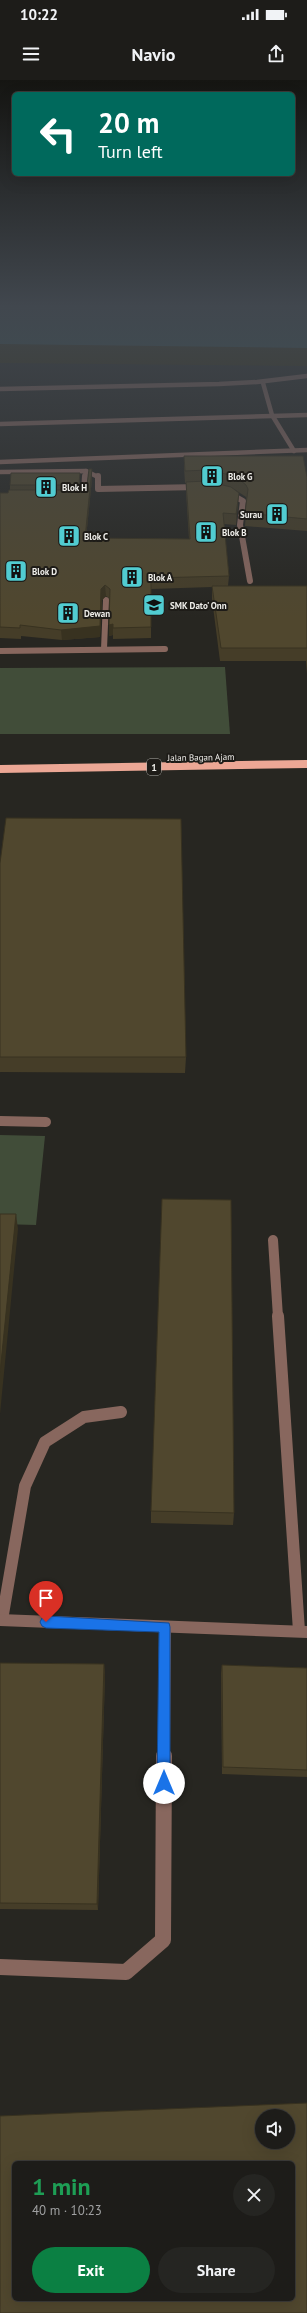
<!DOCTYPE html>
<html lang="en">
<head>
<meta charset="utf-8">
<style>
	body { margin:0; font-family:"PT Sans",sans-serif; background:#252522; color:#f1f3f6; height:100vh; display:flex; flex-direction:column; font-size:15px; white-space:nowrap }
	* { box-sizing:border-box; margin:0 }
	p { font-size:13px; color:#a0a1a2 }
	.icon { flex:none; width:22px; height:22px; fill:none; stroke:currentColor; stroke-width:2; stroke-linecap:round; stroke-linejoin:round }
	.map { position:relative; flex:1; overflow:hidden }
	.side { position:absolute; left:12px; top:2081px; width:283px; height:140px; display:flex; flex-direction:column; background:#1d1c19; border-radius:6px; box-shadow:0 4px 16px #0002,0 0 0 1px #3b3a38 }
	.side>* { flex:none }
	.banner { position:absolute; left:12px; top:12px; width:283px; height:84px; border-radius:6px; box-shadow:0 4px 16px #0002,0 0 0 1px #3b3a38; background:#00695c; color:#fff; overflow:hidden }
	.buttons { position:absolute; left:255px; top:2029px; display:grid; gap:8px }
	.buttons a { display:grid; place-items:center; width:40px; height:40px; border-radius:50%; background:#1d1c19; box-shadow:0 4px 16px #0002,0 0 0 1px #3b3a38; font-size:20px }
	.pin { position:absolute; display:grid; place-items:center; width:34px; height:34px; color:#fff; margin:-41px -17px; border-radius:50% 50% 50% 0; rotate:-45deg; box-shadow:0 0 4px #0007 }
	.pin .icon { rotate:45deg }
	.me { position:absolute; width:44px; margin:-22px; rotate:0deg; stroke-linejoin:round; filter:drop-shadow(0 0 3px #0008) }
	.turn { display:flex; align-items:center; gap:14px; height:84px; padding:0 20px; font-size:18px }
	.turn .icon { width:52px; height:52px; stroke-width:2.5 }
	.turn b { display:block; font-size:28px; line-height:34px }
	.round { display:grid; place-items:center; flex:none; width:42px; height:42px; border-radius:21px; background:#252522 }
	.head { display:flex; align-items:center; justify-content:space-between; height:68px; padding:0 20px }
	h1 { font-size:24px; font-weight:700; line-height:30px; color:#1e9e55 }
	.primary-button { display:flex; gap:8px; margin-top:auto; padding:8px 20px }
	.primary-button a { flex:1; height:46px; border-radius:24px; background:#0b8043; color:#fff; font-size:16px; font-weight:700; line-height:46px; text-align:center }
	.primary-button a+a { background:#252522; color:#f1f3f6 }
	.status { display:flex; justify-content:space-between; align-items:center; height:28px; padding:0 20px; background:#1d1c19; direction:ltr }
	.status svg { height:11px; fill:currentColor }
	header { display:flex; justify-content:space-between; align-items:center; height:52px; padding:0 20px; background:#1d1c19; font-size:18px; font-weight:700 }
	.map>svg:first-child { display:block }
</style>
</head>
<body>
<div class="status"><b>10:22</b><svg viewBox="0 0 49 12"><path d="M0 12V9h3v3zM5 12V6h3v6zM10 12V3h3v9zM15 12V0h3v12zM26 1h20v11H26zM47 4h2v5h-2z"/></svg></div>
<header><svg class="icon" aria-label="menu" viewBox="0 0 24 24"><path d="M4 6h16M4 12h16M4 18h16"/></svg>Navio<svg class="icon" aria-label="share" viewBox="0 0 24 24"><path d="M12 15V3M7 8l5-5 5 5M5 13v7h14v-7"/></svg></header>
<div class="map">
<svg width="307" height="2233" viewBox="0 0 307 2233">
	<rect width="100%" height="100%" fill="#272621"/>
	<g fill="#414d39">
		<path d="M225,587L230,654H0V588Z"/>
		<path d="M0,1055L45,1056L36,1145L0,1144Z"/>
	</g>
	<path fill="#352d0c" d="M31,263L307,268V286L0,283V264Z"/>
	<path fill="#3a5d5e" d="M0,226H307V268L0,264Z"/>
	<g fill="none" stroke-linecap="round" stroke-linejoin="round">
		<g stroke="#88675e" stroke-width="4.5">
			<path d="M0,392L86,391L98,397"/>
			<path d="M85,397L86,391"/>
		</g>
		<g stroke="#88675e" stroke-width="6">
			<path d="M98,396V409L199,407"/>
			<path d="M227,412L243,421L240,445L250,501"/>
			<path d="M78,416L84,412L85,396"/>
			<path d="M104,569L106,520"/>
			<path d="M0,571L165,569"/>
		</g>
		<path stroke="#88675e" stroke-width="10" d="M0,1041L46,1042"/>
		<g stroke="#88675e" stroke-width="12">
			<path d="M2,1540L25,1406L45,1362L84,1337L121,1332"/>
			<path d="M164,1677L165,1547"/>
		</g>
		<path stroke="#88675e" stroke-width="16" d="M0,1887L126,1892L163,1860L164,1676"/>
		<g stroke="#88675e" stroke-width="4.5">
			<path d="M263,303L272,335L294,371"/>
			<path d="M0,309L219,304L257,302L307,296"/>
			<path d="M0,344L307,335"/>
			<path d="M0,382L307,370"/>
		</g>
		<path stroke="#88675e" stroke-width="10" d="M273,1160L278,1237"/>
		<g stroke="#88675e" stroke-width="12">
			<path d="M278,1236L299,1551"/>
			<path d="M0,1540L307,1552"/>
		</g>
		<path stroke="#eca795" stroke-width="8" d="M0,689L307,684"/>
	</g>
	<g fill="#453d28">
		<path d="M184,376L307,397V451L245,446L247,420L246,417L234,409L239,413L238,423L236,445L224,444L229,496L228,506H307V594L306,581H220L212,519V507L151,509V558L113,559V555L109,556L110,519L106,516L102,520L100,557L62,560L21,556V559L0,558V413H8L10,410V405L80,399V409L87,405L92,389V399L86,458L189,459L186,412V403H185L184,388Z"/>
		<path d="M0,783L186,977L185,993L0,992Z"/>
		<path d="M151,1431L234,1433L233,1445L151,1443Z"/>
		<path d="M0,1583L104,1584L105,1595L98,1830L0,1829Z"/>
		<path d="M222,1585L307,1588V1697L222,1694L221,1593Z"/>
	</g>
	<g fill="#383220">
		<path d="M92,389V399L85,468V458Z"/>
		<path d="M80,393V409L75,412V405Z"/>
		<path d="M239,413L238,423L236,445V434Z"/>
		<path d="M105,505L106,516L102,520L100,557L62,560L61,550Z"/>
		<path d="M113,544V555L109,556V545Z"/>
		<path d="M16,1134L18,1149L0,1334V1293Z"/>
		<path d="M104,1584L105,1595L98,1830L97,1824Z"/>
	</g>
	<g fill="#50472e" stroke="#383220" fill-rule="evenodd">
		<path d="M184,376H303L307,397V439L245,433L248,409L246,405L235,396L207,390L185,391Z"/>
		<path d="M89,389H92L85,458L190,459L186,402L206,401L231,407L239,413L236,434L223,433L229,496L151,498V547L113,548V544L109,545L110,509L105,505L101,509L100,546L61,550L20,545V548L0,547V413H8L9,410H77L87,405Z"/>
		<path d="M11,393H80L79,403L75,405H10Z"/>
		<path d="M212,506H307V568H221Z"/>
		<path d="M6,738L181,739L186,977H0V783Z"/>
		<path d="M162,1119L231,1120L234,1433L151,1431Z"/>
		<path d="M0,1134H16L0,1293Z"/>
		<path d="M0,1583L104,1584L97,1824L0,1823Z"/>
		<path d="M222,1585L307,1588V1690L223,1687Z"/>
		<path d="M307,2023V2233H0V2036ZM262,2036H288V2062H262ZM14,2083H293V2219H14Z"/>
	</g>
	<linearGradient id="sky" x2="0" y2="1"><stop stop-color="#151512"/><stop offset="0.42" stop-color="#41474e"/><stop offset="1" stop-color="#41474e" stop-opacity="0"/></linearGradient>
	<rect width="307" height="538" fill="url(#sky)"/>
	<path fill="#1a73e8" stroke="#114b97" d="M46,1536L169,1543L170,1547V1703L168,1708L164,1710L159,1708L157,1703L159,1552L46,1548L42,1546L40,1542L42,1538Z"/>
	<defs>
		<g id="building-square" transform="scale(1.15)"><rect x="-9" y="-9" width="18" height="18" rx="4" fill="#51ccd1" stroke="#1e1c18"/><path d="M-4-6H4V6H1V3H-1V6H-4ZM-2.5-4.3h1.7v1.8h-1.7ZM.8-4.3h1.7v1.8H.8ZM-2.5-1h1.7V.8h-1.7ZM.8-1h1.7V.8H.8Z" fill="#111"/></g>
		<g id="school-square" transform="scale(1.15)"><rect x="-9" y="-9" width="18" height="18" rx="4" fill="#51ccd1" stroke="#1e1c18"/><path d="M0-5L7-2L0 1L-7-2ZM-4 1L0 2.5L4 1V4Q0 6-4 4Z" fill="#111"/></g>
	</defs>
	<g fill-rule="evenodd">
		<use href="#building-square" x="212" y="396"/>
		<use href="#building-square" x="46" y="407"/>
		<use href="#building-square" x="277" y="434"/>
		<use href="#building-square" x="206" y="452"/>
		<use href="#building-square" x="69" y="456"/>
		<use href="#building-square" x="16" y="491"/>
		<use href="#building-square" x="132" y="497"/>
		<use href="#school-square" x="154" y="525"/>
		<use href="#building-square" x="68" y="533"/>
	</g>
	<g text-anchor="middle" dominant-baseline="central" stroke-width="4" stroke-linejoin="round" paint-order="stroke">
		<g font-size="9" font-weight="bold" fill="#efeeea" stroke="#1e1c18" text-anchor="start">
			<text x="228" y="396">Blok G</text>
			<text x="62" y="407">Blok H</text>
			<text x="262" y="434" text-anchor="end">Surau</text>
			<text x="222" y="452">Blok B</text>
			<text x="84" y="456">Blok C</text>
			<text x="32" y="491">Blok D</text>
			<text x="148" y="497">Blok A</text>
			<text x="170" y="525">SMK Dato' Onn</text>
			<text x="84" y="533">Dewan</text>
		</g>
		<g font-size="9" fill="#efeeea" stroke="#1e1c18">
			<text transform="translate(201 677) rotate(-1)">Jalan Bagan Ajam</text>
		</g>
		<rect fill="#1e1c18" stroke="#b0afab" stroke-width="1" x="147" y="679" width="14" height="16" rx="3"/>
		<g font-size="10" font-weight="bold" fill="#efeeea">
			<text x="154" y="687">1</text>
		</g>
	</g>
</svg>
<div class="buttons">
<a><svg class="icon" aria-label="sound" viewBox="0 0 24 24"><path d="M4 9h4l5-4v14l-5-4H4zM17 9q2 3 0 6"/></svg></a>
</div>
<div class="pin" style="left:46px;top:1542px;background:#d93025"><svg class="icon" aria-label="arrive" viewBox="0 0 24 24"><path d="M6 21V4h12l-3 4 3 4H6"/></svg></div>
<svg class="me" style="left:164px;top:1703px" viewBox="-20 -20 40 40"><circle r="19" fill="#fff"/><path d="M0-13L10 11 0 6-10 11z" fill="#1a73e8"/></svg>
<div class="banner">
<div class="turn"><svg class="icon" aria-label="left" viewBox="0 0 24 24"><path d="M17 20v-9H6M10 6l-5 5 5 5"/></svg><div><b>20 m</b>Turn left</div></div>
</div>
<section class="side">
<div class="head"><div><h1>1 min</h1><p>40 m · 10:23</p></div><a class="round"><svg class="icon" aria-label="close" viewBox="0 0 24 24"><path d="M6 6l12 12M18 6L6 18"/></svg></a></div>
<div class="primary-button"><a>Exit</a><a>Share</a></div>
</section>
</div>
</body>
</html>
